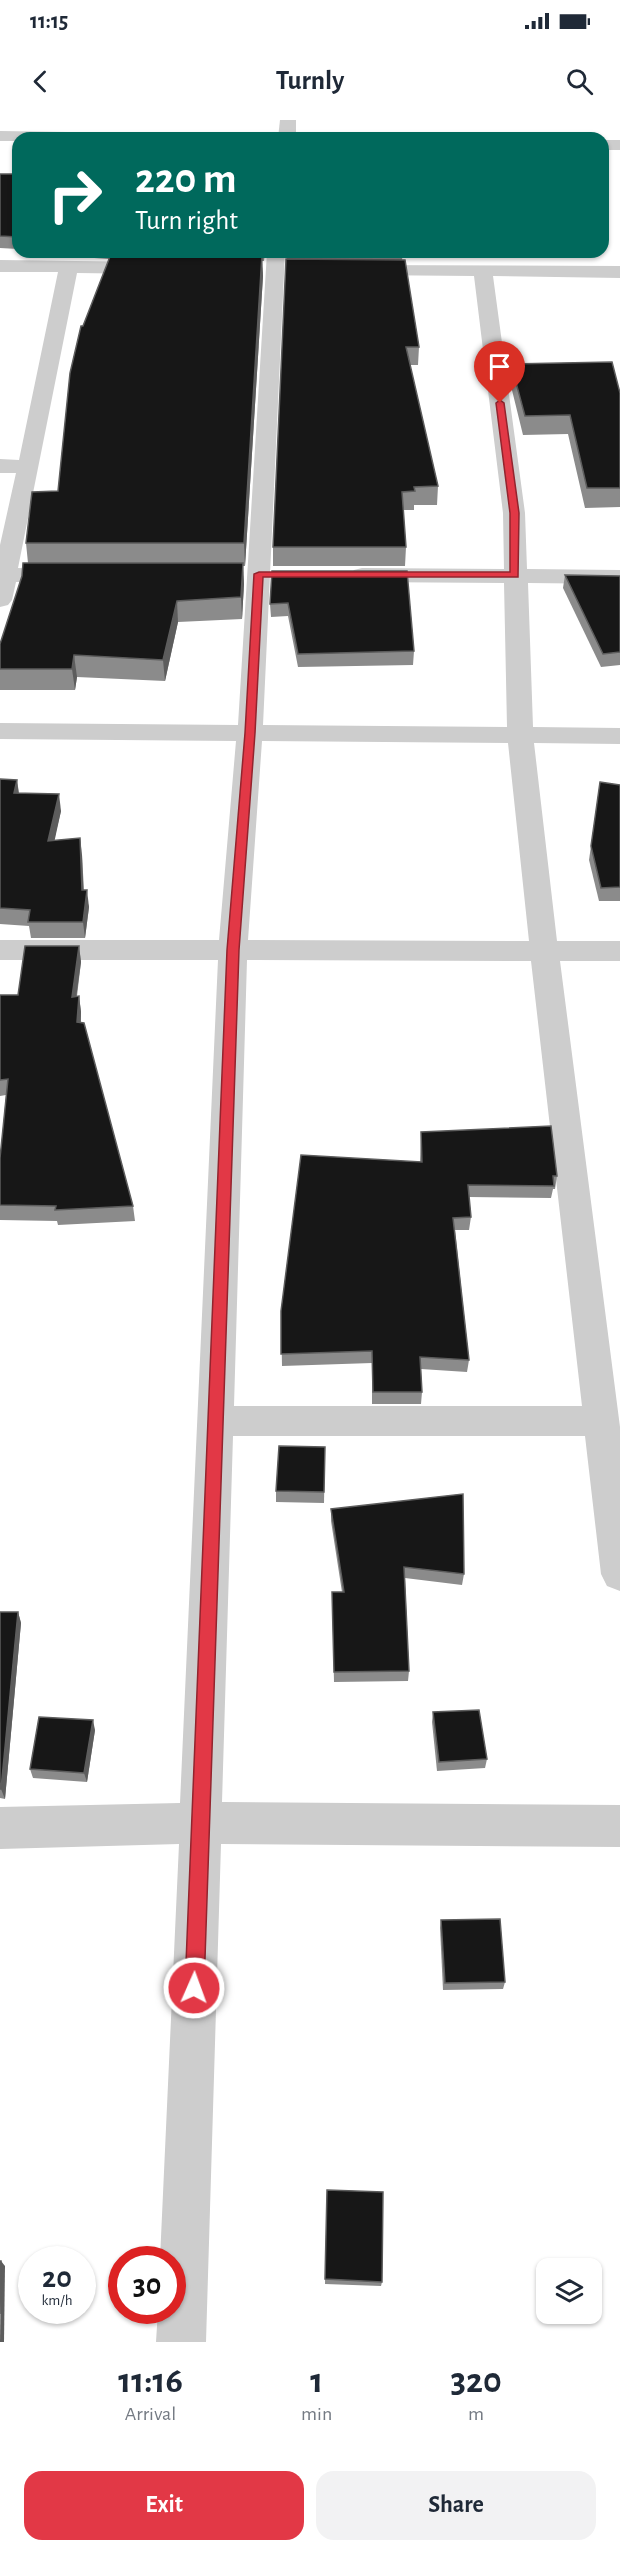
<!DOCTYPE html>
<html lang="en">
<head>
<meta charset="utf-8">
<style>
	body { margin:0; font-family:"Alegreya Sans",sans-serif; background:#f2f2f3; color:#1f2937; height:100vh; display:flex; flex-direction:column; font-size:22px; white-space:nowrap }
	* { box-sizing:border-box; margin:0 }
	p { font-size:20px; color:#747a83 }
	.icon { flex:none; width:33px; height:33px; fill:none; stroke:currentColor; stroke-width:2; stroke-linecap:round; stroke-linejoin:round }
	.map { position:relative; height:2222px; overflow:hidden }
	.drawer { display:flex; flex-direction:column; background:#fff; flex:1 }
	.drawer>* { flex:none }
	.banner { position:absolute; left:12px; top:12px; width:597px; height:126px; border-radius:18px; box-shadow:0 2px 4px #0004; background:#00695c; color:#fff; overflow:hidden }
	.buttons { position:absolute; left:536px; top:2138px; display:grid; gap:12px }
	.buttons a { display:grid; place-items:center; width:66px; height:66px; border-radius:12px; background:#fff; box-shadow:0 2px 4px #0004; font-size:30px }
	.speed { position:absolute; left:18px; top:2126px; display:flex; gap:12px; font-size:30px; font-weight:700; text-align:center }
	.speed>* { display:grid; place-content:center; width:78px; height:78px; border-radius:50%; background:#fff; box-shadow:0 2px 4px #0004; line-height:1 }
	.speed small { font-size:15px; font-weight:400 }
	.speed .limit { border:9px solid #d22; background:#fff; color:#111 }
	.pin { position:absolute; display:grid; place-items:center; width:51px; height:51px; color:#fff; margin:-62px -26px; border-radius:50% 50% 50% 0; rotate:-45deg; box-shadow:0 0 6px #0007 }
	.pin .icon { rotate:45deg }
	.me { position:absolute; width:66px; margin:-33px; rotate:2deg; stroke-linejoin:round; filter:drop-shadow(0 0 4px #0008) }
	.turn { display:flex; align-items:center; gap:21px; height:126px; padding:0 24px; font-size:27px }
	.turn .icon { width:78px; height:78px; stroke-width:2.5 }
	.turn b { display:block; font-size:42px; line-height:51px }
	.eta { display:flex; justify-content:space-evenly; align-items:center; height:102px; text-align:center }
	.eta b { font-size:36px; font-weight:600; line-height:42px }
	.primary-button { display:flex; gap:12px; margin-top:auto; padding:12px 24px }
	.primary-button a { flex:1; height:69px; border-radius:18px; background:#e23846; color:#fff; font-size:24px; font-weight:600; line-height:69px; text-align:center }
	.primary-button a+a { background:#f2f2f3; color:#1f2937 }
	.status { display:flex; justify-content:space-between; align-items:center; height:42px; padding:0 30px; background:#fff; direction:ltr }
	.status svg { height:16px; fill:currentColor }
	header { display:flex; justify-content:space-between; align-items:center; height:78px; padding:0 24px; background:#fff; font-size:27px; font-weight:600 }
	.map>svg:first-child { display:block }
</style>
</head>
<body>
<div class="status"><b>11:15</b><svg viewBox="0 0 49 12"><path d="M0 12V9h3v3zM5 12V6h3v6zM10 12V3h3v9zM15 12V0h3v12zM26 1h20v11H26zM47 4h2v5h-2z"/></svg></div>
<header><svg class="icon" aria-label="back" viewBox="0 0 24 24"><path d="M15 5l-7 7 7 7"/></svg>Turnly<svg class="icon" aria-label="search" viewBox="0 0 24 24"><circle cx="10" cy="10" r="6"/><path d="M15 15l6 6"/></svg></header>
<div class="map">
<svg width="620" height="2222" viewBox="0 0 620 2222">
	<rect width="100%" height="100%" fill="#fff"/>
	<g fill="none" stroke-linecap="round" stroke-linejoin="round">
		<g fill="#cdcdcd" fill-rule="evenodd">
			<path d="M280,0H296V18H278Z"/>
			<path d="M0,11L136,13L142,14L145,18H18V21H0Z"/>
			<rect x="603" y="20" width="17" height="10"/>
			<path d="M267,132H285L263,605L507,607L504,463L362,462L354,460L350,455L354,450L362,448L504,449L503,393L474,156L362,155L355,153L353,149L355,145L620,146V158L493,156L525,393L527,449L620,450V464L528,463L533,607L620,608V624L534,623L557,821H620V841H560L620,1307V1471L607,1466L601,1454L585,1316H233L222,1682L620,1685V1727L221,1724L206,2222H156L158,2190H172V2139H160L179,1724L0,1729V1687L180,1683L218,840H0V820H219L236,621L0,619V603L238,605ZM262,621L508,623L529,821L248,820ZM247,840L531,841L582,1286H234Z"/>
			<path d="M0,140L151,142L158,144L160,148L158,152L151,154L77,153L18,448L76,450L80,455L76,460L68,462H16L12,480L8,485L0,487V425L16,353H0V339L19,340L58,152H0Z"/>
		</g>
	</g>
	<g fill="#8b8b8b">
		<path d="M0,54H18V129L0,128Z"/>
		<path d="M21,132H265L264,141H262L263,156L245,446H243L244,464L242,499L178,502L165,561L77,557L75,570H0V549L28,443L26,423L58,371L83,206L109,139L21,133Z"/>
		<path d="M285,132H403L402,140L419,227L418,245H410L438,366L437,385H414V390H403L406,427L405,446H273V427L287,139Z"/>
		<path d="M511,244L620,273V387L585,388L568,314L523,315L510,262Z"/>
		<path d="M407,451L414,531L413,545L298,547L288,496L271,497L270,484Z"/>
		<path d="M565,455L620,456V545L601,547L563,468Z"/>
		<path d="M0,659L17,660L19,673L61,691L54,720L82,735L84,770L89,787L85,818H31L29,806L0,804Z"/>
		<path d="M600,662L620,665V781H599L589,740Z"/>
		<path d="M79,826L81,842L77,876H79L81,892V903L133,1086L135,1101L58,1105L57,1101L0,1100V1038L6,975L0,976V875H18Z"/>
		<path d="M421,1012L557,1056L555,1069H553L551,1078L469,1077L471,1097L469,1110H455L469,1240L467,1252L421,1249L422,1272L421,1284H372V1243L282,1246L281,1191L420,1042Z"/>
		<path d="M325,1327L324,1383L276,1382V1371Z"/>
		<path d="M331,1389L464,1454L462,1465L405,1458L409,1551L408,1561L334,1562L332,1472H342L331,1401Z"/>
		<path d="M0,1492H18L21,1503L5,1679L0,1678Z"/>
		<path d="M433,1592L487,1639L485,1648L437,1651L432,1602Z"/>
		<path d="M95,1610L87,1662L33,1658L30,1649Z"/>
		<path d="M441,1800L505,1862L503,1869L443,1870L440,1808Z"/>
		<path d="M327,2070L382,2162L381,2166L325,2164Z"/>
	</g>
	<g fill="#5d5d5d">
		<path d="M262,135L263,156L245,446L244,423Z"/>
		<path d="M243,443L244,464L242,499L241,477Z"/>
		<path d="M177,481L178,502L165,561L163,540Z"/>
		<path d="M74,535L77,557L75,570L72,549Z"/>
		<path d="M17,660L19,676L14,673Z"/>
		<path d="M59,674L61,691L51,737L48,721Z"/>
		<path d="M80,718L82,735L84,787L82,770Z"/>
		<path d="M87,770L89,787L85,818L83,802Z"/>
		<path d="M79,826L81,842L74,893L72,877Z"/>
		<path d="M79,876L81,892L80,918L77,902Z"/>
		<path d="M18,1492L21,1503L5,1679L1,1669Z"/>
		<path d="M93,1600L95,1610L87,1662L84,1653Z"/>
		<path d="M1,2141L5,2146L4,2222H0Z"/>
	</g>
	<g fill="#171717" stroke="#5d5d5d" stroke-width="1.5">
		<path d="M0,54H18V117L0,116Z"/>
		<path d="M111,134L262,135L244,423H26L32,372L58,371L70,253L81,206H83Z"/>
		<path d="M286,139L405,140L419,227H406L438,366L414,367L415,371L402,372L406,427H273Z"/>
		<path d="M612,242L620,273V368H587L570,295L525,296L511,244Z"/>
		<path d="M23,443H243L241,477L177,481L163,540L74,535L72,549H0V524L22,456Z"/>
		<path d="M272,451H407L414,531L298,534L288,483L270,484Z"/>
		<path d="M565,455L620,456V532L603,534Z"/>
		<path d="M0,659L17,660L14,673L59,674L48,721L80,718L82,770H87L83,802H28L30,790L0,788Z"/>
		<path d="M600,662L620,665V767L601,768L591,726Z"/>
		<path d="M25,826H79L72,877L79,876L77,902L84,903L133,1086L55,1090L56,1086L0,1085V1038L8,959L0,960V875H18Z"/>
		<path d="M551,1006L557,1056H553L554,1066L468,1065L471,1097L453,1098L469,1240L420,1237L422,1272H373L372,1231L281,1234V1191L301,1035L422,1042L421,1012Z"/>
		<path d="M279,1326L325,1327L324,1372L276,1371Z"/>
		<path d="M463,1374L464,1454L404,1447L409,1551L334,1552L332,1472H344L331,1389Z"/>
		<path d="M0,1492H18L1,1669H0Z"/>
		<path d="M479,1590L487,1639L439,1642L433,1592Z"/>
		<path d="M39,1597L93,1600L84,1653L30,1649Z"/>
		<path d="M500,1799L505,1862L445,1863L441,1800Z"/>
		<path d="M327,2070L383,2072L382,2162L325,2159Z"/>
		<path d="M0,2141H1L0,2194Z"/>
	</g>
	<path fill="#e23846" stroke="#93242e" stroke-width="1.5" d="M500,280L504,283L519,393L518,457H263L255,613L239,830L204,1868L201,1874L194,1877L188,1874L185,1868L227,830L245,613L254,454L259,452H510V393L496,283Z"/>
</svg>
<div class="buttons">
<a><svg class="icon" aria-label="layers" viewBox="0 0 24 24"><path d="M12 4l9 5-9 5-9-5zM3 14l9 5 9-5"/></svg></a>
</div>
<div class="speed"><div>20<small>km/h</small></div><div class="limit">30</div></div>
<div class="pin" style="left:500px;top:283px;background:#d93025"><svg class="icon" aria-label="arrive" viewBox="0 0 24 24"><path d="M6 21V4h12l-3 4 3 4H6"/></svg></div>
<svg class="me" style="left:194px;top:1868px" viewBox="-20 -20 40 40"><circle r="17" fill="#e23846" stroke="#fff" stroke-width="3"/><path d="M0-11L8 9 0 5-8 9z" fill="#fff"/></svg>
<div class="banner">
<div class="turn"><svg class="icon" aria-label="right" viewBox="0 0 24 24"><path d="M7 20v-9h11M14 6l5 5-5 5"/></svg><div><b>220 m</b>Turn right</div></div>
</div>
</div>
<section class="drawer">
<div class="eta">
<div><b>11:16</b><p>Arrival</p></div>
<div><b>1</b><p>min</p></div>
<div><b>320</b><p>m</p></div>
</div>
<div class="primary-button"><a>Exit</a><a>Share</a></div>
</section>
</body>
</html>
